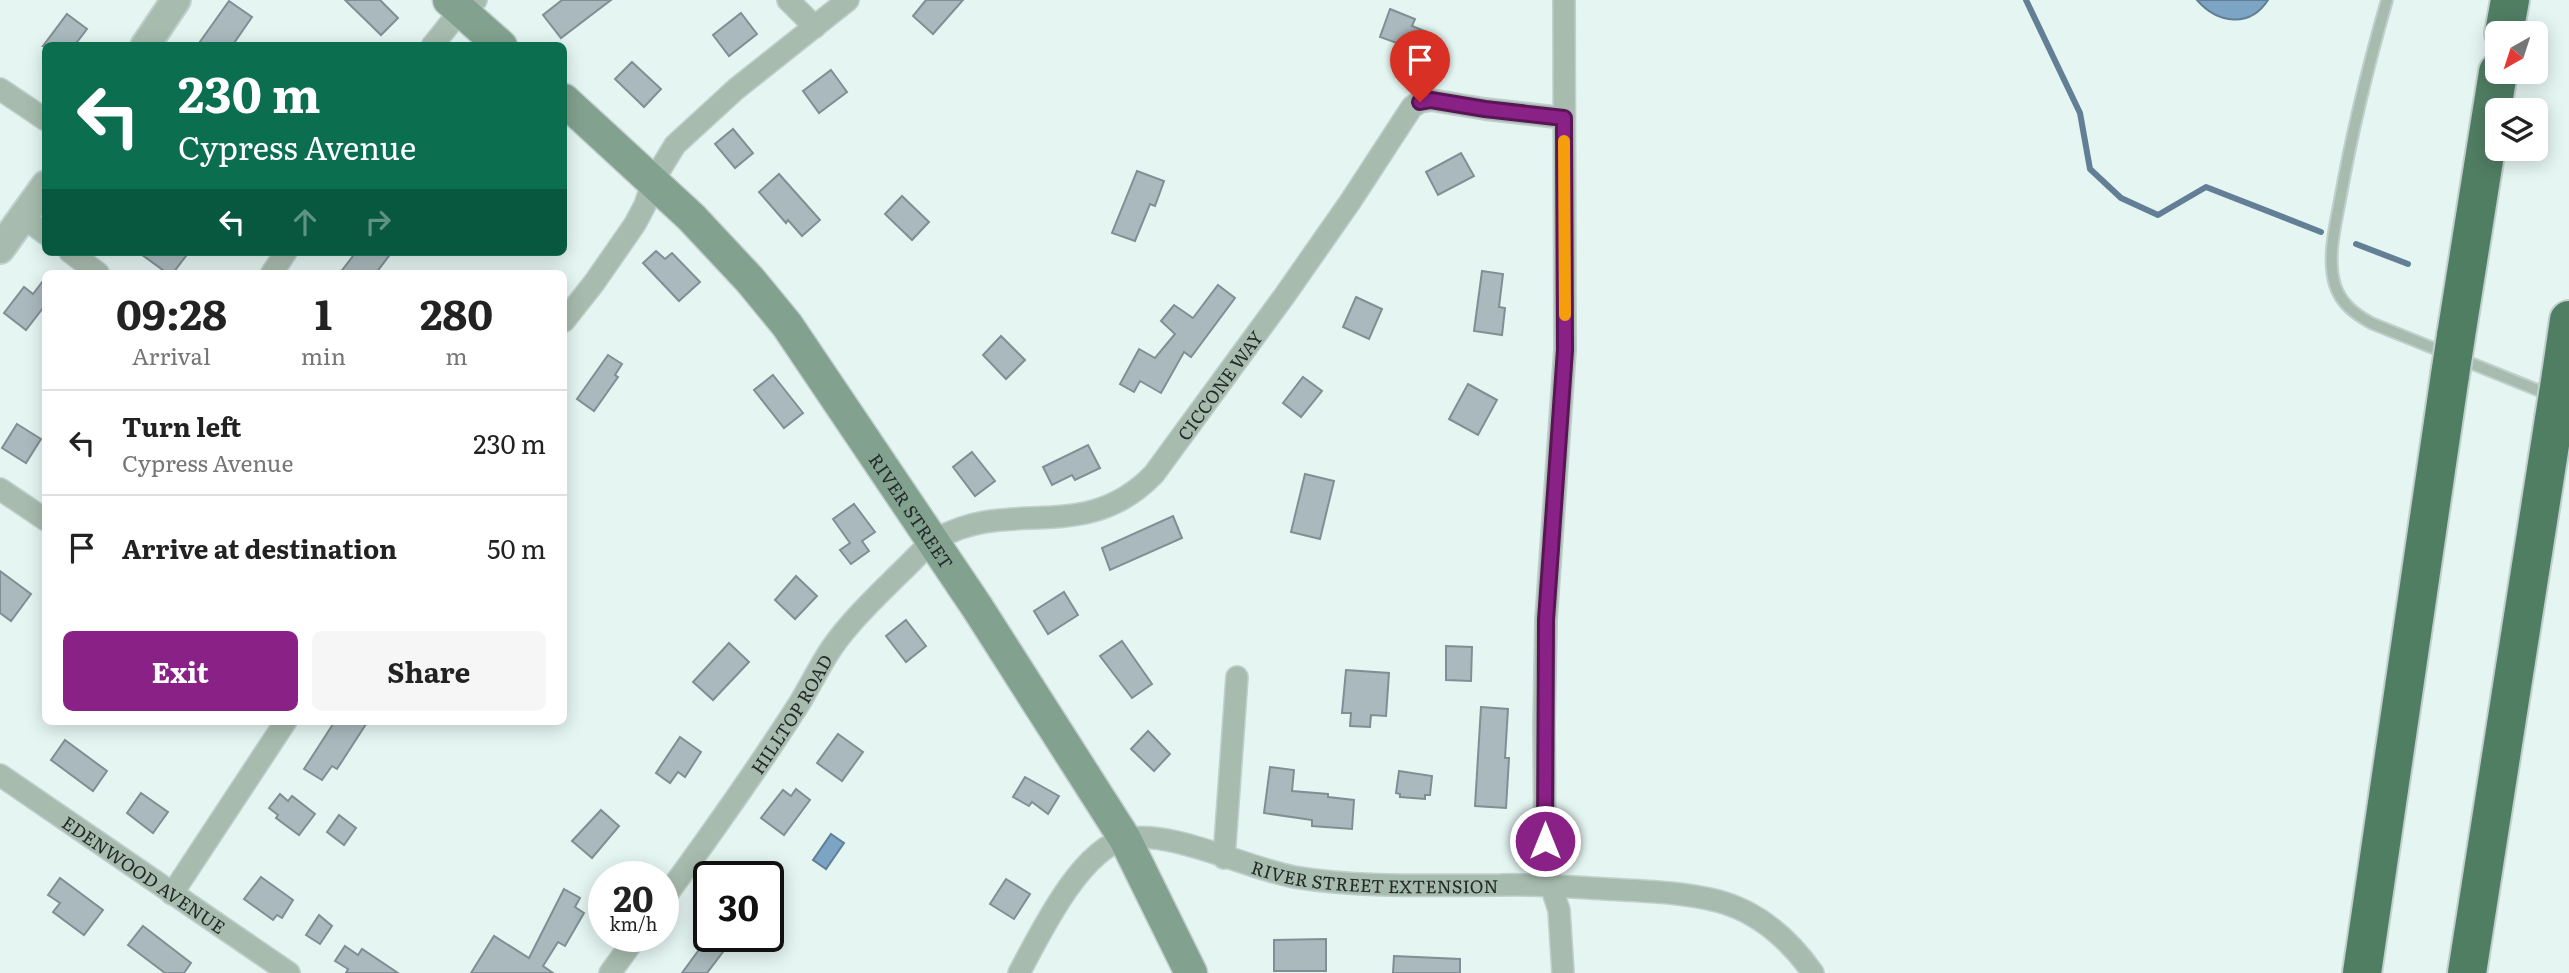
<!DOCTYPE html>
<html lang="en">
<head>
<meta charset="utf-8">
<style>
	body { margin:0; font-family:Literata,serif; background:#f6f6f6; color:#222; height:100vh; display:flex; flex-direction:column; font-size:26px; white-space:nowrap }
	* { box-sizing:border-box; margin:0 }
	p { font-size:23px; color:#767676 }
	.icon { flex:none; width:38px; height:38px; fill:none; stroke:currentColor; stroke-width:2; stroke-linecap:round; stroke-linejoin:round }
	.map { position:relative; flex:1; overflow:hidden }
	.sheet { position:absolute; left:42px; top:270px; width:525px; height:455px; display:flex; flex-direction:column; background:#fff; border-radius:10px; box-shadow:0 4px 18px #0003 }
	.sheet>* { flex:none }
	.guide { position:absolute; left:42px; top:42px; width:525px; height:214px; border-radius:10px; box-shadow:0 4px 18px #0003; background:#0b6e4f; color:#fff; overflow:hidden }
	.needle { width:46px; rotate:219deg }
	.fabs { position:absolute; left:2485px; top:21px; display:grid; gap:14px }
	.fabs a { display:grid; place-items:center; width:63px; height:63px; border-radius:10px; background:#fff; box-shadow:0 4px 18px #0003; font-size:35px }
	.speed { position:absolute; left:588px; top:861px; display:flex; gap:14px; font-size:35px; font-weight:700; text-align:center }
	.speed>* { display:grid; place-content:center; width:91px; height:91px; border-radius:50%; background:#fff; box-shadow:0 4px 18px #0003; line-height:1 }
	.speed small { font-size:18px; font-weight:400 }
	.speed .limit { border:4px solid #111; border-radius:10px; background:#fff; color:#111 }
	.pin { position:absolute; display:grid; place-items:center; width:60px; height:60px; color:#fff; margin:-72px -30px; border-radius:50% 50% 50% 0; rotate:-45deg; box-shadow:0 0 7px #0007 }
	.pin .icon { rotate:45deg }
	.me { position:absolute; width:77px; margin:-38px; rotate:0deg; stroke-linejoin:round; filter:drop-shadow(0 0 5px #0008) }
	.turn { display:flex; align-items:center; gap:24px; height:147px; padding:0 21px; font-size:32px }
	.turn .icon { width:91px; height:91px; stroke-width:2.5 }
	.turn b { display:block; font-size:49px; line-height:60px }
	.lanes { display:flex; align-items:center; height:66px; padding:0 21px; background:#0003; justify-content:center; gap:35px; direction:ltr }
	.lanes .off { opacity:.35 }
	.eta { display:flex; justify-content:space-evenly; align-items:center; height:119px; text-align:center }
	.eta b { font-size:42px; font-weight:700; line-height:49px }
	.cta { display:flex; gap:14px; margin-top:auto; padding:14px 21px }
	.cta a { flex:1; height:80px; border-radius:10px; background:#8a2186; color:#fff; font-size:28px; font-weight:700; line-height:80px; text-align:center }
	.cta a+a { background:#f6f6f6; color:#222 }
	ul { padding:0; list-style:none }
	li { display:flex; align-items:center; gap:21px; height:105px; padding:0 21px; border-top:2px solid #e0e0e0 }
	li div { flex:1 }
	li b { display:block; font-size:26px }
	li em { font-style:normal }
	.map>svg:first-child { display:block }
</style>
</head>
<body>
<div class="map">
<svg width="2569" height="973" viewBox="0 0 2569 973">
	<rect width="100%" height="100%" fill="#e4f5f2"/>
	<g fill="#7ca4c5" stroke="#627f96" stroke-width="2">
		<path d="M2197,0H2268C2250,28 2218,24 2197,0Z"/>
		<path d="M831,834L844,843L826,869L813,860Z"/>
	</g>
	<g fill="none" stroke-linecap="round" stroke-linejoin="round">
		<g stroke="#627f96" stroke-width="6">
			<path d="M2026,0L2080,113L2090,169L2121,198L2158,215L2206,187L2321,232"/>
			<path d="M2356,244L2408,264"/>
		</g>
	</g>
	<g fill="#a9b9bd" stroke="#808f93" stroke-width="2">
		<path d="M345,0H380L398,18L381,35Z"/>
		<path d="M562,0H611L561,38L543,15Z"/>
		<path d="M926,0H963L933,34L913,16Z"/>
		<path d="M229,1L252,17L232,46H197Z"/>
		<path d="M1390,9L1415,19L1412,26L1427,32L1419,51L1380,37Z"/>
		<path d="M741,13L757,34L729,56L713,35Z"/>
		<path d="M67,14L87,29L74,46H43Z"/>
		<path d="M632,62L661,89L644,107L615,79Z"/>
		<path d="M831,70L847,92L819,113L803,91Z"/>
		<path d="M733,129L753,153L735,168L715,144Z"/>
		<path d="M1461,153L1474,176L1438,195L1426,172Z"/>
		<path d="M1137,171L1164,181L1155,206L1150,204L1135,241L1112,233Z"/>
		<path d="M779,174L820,220L802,236L788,220L786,223L759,192Z"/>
		<path d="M902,196L929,222L912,240L885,214Z"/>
		<path d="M656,251L665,259L672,253L700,282L679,301L643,263Z"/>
		<path d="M138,252H189L173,273H167Z"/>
		<path d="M356,252H392L376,273H340Z"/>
		<path d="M1482,271L1503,274L1499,307L1505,308L1502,335L1474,331Z"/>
		<path d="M46,277V304L26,330L4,313L24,287L33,294Z"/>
		<path d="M1218,285L1235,298L1191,357L1184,352L1161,393L1140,381L1134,392L1120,384L1139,349L1155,358L1175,334L1161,321L1174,305L1193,318Z"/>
		<path d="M1356,297L1382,309L1369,339L1343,327Z"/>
		<path d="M1001,336L1025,360L1006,379L983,355Z"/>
		<path d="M608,355L622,364L615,375L618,377L594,411L577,399Z"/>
		<path d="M773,375L803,413L784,428L754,390Z"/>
		<path d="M1303,377L1322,391L1301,417L1283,403Z"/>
		<path d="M1468,384L1497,400L1478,435L1449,419Z"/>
		<path d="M17,424L41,439L26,463L2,448Z"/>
		<path d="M1088,445L1100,468L1075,480L1072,475L1052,485L1043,467Z"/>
		<path d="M972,452L995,481L975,496L953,467Z"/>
		<path d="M1305,474L1334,481L1320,539L1291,532Z"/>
		<path d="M854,504L875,532L862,541L869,551L851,564L840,550L850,543L833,519Z"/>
		<path d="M1173,516L1182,538L1110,570L1102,548Z"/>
		<path d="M0,571L31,594L11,621L0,613Z"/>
		<path d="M796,576L817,596L795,619L775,600Z"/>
		<path d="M1064,592L1078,615L1048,634L1034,611Z"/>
		<path d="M906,620L926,646L906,662L886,636Z"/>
		<path d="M1122,641L1152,684L1132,698L1100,656Z"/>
		<path d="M729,643L749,662L713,700L693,682Z"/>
		<path d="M1446,646L1472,647L1471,681L1446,680Z"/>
		<path d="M1346,670L1389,673L1386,716L1371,715L1370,727L1350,726L1351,713H1342Z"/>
		<path d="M1481,707L1508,709L1505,758H1509L1506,808L1475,806Z"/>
		<path d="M335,721H368L337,769L332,766L322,780L304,769Z"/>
		<path d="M1148,731L1170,754L1154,771L1131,749Z"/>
		<path d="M838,734L863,752L842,781L817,763Z"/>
		<path d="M680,737L701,752L685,777L678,772L670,783L656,773Z"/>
		<path d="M65,740L107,771L93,791L51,760Z"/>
		<path d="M1270,767L1294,770L1292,791L1328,794V797L1354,800L1352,829L1312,826V820L1264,813Z"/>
		<path d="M1399,771L1432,776L1430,795H1425V799L1400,797V794L1396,793Z"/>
		<path d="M1025,777L1059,796L1048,814L1032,802L1029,806L1013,797Z"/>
		<path d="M796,789L810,800L784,835L761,818L783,790L791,796Z"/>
		<path d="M141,793L168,812L153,833L127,813Z"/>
		<path d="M280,794L288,801L292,796L315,814L299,835L276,818L278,815L269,808Z"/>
		<path d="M601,810L619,826L592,858L572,841Z"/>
		<path d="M339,815L356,828L344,845L327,832Z"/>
		<path d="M261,877L293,900L282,918L277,915L273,920L244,899Z"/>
		<path d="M60,878L103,910L84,935L53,912L60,903L48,895Z"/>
		<path d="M1006,879L1030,894L1014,919L990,904Z"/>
		<path d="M564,889L580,898L575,907L584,913L565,946L558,942L543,966L553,973H471L494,936L529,958Z"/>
		<path d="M319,915L332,926L320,944L306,935Z"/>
		<path d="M143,926L191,963L184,973H165L128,945Z"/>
		<path d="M709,936H735L707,973H682Z"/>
		<path d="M1326,939V971H1274V940Z"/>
		<path d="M345,946L358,955L362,949L398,973H346L348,969L335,961Z"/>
		<path d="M1394,956L1460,959V973H1393Z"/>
	</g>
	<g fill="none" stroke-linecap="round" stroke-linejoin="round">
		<g stroke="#c1d0ce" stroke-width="14">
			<path id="service" d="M2387,0C2368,66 2352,132 2340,200C2335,227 2327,258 2335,285C2341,304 2355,314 2371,323L2550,395"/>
		</g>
		<g stroke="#c1d0ce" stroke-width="24">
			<g id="minor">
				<path d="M788,0L815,27"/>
				<path d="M432,46L461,10L476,0"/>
				<path d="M0,89L46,120"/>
				<path d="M23,217L46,234"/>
				<path d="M70,252L98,273"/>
				<path d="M272,273L286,252"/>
				<path d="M564,321L594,283L635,224L645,205L653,181L675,145L736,89L848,0"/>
				<path d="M0,489L46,520"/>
				<path id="s1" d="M0,775L289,973"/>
				<path d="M1224,858L1237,677"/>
				<path d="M172,894L286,721"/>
				<path id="s2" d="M663,900C710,836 756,771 799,704C810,686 819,667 831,649C851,620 877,596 902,571C913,561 924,547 937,539C1010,496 1085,546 1154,474L1285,295L1350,202L1412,107L1420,102L1431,100L1485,109L1564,118"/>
				<path d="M610,973L637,936"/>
				<path id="s3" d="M1019,973C1040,934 1080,850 1125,839C1170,829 1246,868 1294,877C1359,888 1435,885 1501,885C1536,884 1572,887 1607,889C1644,891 1682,892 1718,901C1759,912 1789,939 1813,973"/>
				<path d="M1563,973L1559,910L1551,886L1545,855L1544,725L1546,620L1565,350L1564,0"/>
			</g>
		</g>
		<g stroke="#c1d0ce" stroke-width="32">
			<g id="tertiary">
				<path d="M145,46L176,0"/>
				<path d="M0,249L46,185"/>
			</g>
		</g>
		<g stroke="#c1d0ce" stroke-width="35">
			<g id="secondary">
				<path d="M449,0L501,46"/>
				<path id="s4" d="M564,100L691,217L750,280L787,325L977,607L1095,792L1125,839L1191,973"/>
			</g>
		</g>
		<g stroke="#c1d0ce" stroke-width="42">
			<g id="motorway">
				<path d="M2504,33L2510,0"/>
				<path d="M2456,336L2498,72"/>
				<path d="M2561,375L2569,320"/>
				<path d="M2362,973L2450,375"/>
				<path d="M2467,973L2554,419"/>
			</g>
		</g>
		<use href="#service" stroke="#a7bcae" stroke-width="10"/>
		<use href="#minor" stroke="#a7bcae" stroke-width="21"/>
		<use href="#tertiary" stroke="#a7bcae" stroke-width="28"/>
		<use href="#secondary" stroke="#82a18e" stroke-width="32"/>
		<use href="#motorway" stroke="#507e63" stroke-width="38"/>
		<g stroke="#c1d0ce" stroke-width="42" stroke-linecap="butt">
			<g id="motorway-bridge">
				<path d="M2450,375L2456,336"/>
				<path d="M2554,419L2561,375"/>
			</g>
		</g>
		<use href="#motorway-bridge" stroke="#507e63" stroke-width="38"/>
	</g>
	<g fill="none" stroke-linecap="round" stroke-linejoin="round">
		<g stroke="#5a1557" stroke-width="18">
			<path id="route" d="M1420,102L1431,100L1485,109L1564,118L1565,350L1546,620L1545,841"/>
		</g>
		<use href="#route" stroke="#8a2186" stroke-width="12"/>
		<path stroke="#f59e0b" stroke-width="12" d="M1564,141L1565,315"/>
	</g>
	<g text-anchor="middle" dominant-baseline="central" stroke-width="7" stroke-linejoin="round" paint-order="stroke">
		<g font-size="18" fill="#242a29" stroke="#e4f5f2">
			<text stroke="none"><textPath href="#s2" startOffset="798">CICCONE WAY</textPath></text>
			<text stroke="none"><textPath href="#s4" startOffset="541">RIVER STREET</textPath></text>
			<text stroke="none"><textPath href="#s2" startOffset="226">HILLTOP ROAD</textPath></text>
			<text stroke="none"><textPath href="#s1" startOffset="175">EDENWOOD AVENUE</textPath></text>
			<text stroke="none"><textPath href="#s3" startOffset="430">RIVER STREET EXTENSION</textPath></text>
		</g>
	</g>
</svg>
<div class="fabs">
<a><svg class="needle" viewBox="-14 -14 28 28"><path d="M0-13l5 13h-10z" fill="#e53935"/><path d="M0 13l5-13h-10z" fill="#767676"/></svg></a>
<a><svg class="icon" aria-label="layers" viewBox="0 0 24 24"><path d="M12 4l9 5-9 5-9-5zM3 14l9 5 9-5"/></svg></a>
</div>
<div class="speed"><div>20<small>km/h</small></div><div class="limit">30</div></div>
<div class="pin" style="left:1420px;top:102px;background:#d93025"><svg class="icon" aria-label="arrive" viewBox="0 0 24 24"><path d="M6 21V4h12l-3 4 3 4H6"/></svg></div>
<svg class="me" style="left:1545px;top:841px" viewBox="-20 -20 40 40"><circle r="17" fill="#8a2186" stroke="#fff" stroke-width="3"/><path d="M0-11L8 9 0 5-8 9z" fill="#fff"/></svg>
<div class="guide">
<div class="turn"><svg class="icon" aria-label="left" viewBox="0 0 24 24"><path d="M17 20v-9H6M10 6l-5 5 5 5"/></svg><div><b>230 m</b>Cypress Avenue</div></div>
<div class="lanes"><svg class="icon" aria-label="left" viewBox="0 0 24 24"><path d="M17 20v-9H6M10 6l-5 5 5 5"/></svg><svg class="icon off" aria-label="ahead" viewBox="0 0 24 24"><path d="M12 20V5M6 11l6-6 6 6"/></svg><svg class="icon off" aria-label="right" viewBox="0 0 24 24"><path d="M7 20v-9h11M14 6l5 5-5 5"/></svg></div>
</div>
<section class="sheet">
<div class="eta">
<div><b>09:28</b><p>Arrival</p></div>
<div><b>1</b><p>min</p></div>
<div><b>280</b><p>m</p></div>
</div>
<ul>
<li><svg class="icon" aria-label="left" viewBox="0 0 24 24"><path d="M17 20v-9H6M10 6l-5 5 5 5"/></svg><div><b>Turn left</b><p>Cypress Avenue</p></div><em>230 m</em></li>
<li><svg class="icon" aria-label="arrive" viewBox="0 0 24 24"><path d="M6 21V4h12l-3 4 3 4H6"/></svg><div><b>Arrive at destination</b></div><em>50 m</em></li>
</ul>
<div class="cta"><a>Exit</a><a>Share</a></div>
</section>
</div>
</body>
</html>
